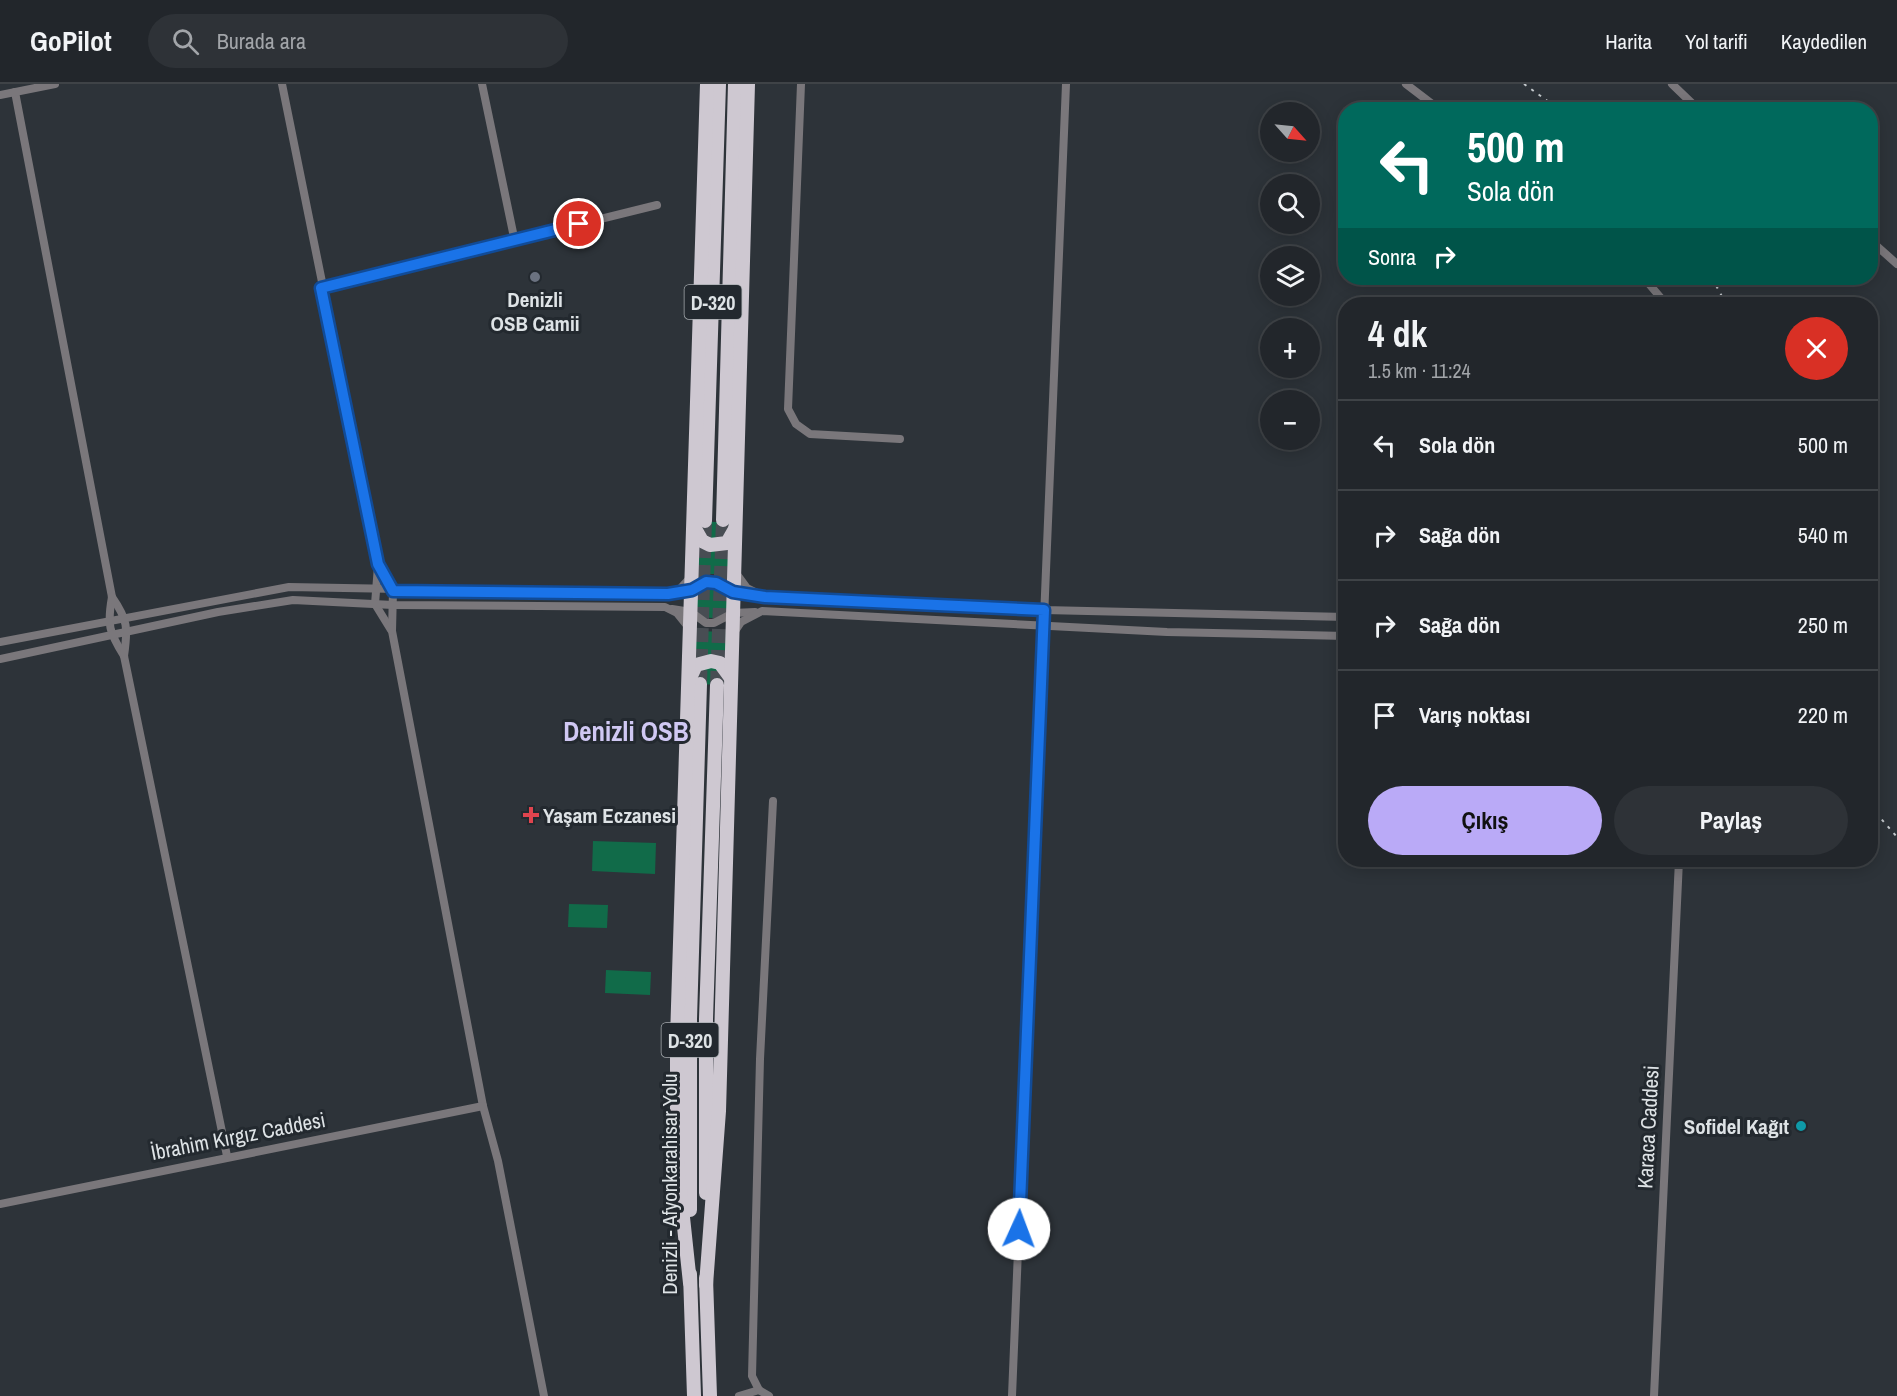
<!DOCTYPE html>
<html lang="tr">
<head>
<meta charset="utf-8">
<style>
	body { margin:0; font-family:"Archivo Narrow",sans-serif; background:#2e3237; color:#f1f3f6; height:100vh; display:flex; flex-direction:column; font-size:22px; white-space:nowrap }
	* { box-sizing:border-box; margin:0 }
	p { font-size:20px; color:#a2a5a9 }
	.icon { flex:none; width:33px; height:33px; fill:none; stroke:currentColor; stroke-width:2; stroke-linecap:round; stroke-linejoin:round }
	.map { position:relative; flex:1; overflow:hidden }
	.drawer { position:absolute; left:1338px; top:213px; width:540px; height:570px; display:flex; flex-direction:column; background:#22262b; border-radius:24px; box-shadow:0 3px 15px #0003,0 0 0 2px #3f4347 }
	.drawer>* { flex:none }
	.top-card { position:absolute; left:1338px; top:18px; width:540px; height:183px; border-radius:24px; box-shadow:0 3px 15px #0003,0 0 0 2px #3f4347; background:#00695c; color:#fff; overflow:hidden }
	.needle { width:39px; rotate:117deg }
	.controls { position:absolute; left:1260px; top:18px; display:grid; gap:12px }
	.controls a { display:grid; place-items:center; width:60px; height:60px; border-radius:50%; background:#22262b; box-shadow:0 3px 15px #0003,0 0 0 2px #3f4347; font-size:30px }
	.pin { position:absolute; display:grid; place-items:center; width:51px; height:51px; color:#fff; margin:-26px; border:3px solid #fff; border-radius:50%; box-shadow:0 2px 6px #0007 }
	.me { position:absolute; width:66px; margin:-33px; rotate:2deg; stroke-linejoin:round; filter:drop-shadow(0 0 4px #0008) }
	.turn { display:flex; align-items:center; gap:21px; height:126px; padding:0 30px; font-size:27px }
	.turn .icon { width:78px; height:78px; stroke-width:2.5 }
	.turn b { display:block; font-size:42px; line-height:51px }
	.then { display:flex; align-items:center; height:57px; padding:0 30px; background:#0003; gap:12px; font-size:22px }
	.round { display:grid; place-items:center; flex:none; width:63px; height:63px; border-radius:32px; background:#2e3237 }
	.overview { display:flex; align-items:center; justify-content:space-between; height:102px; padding:0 30px }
	h1 { font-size:36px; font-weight:800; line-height:45px }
	.primary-button { display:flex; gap:12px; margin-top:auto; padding:12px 30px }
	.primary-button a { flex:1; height:69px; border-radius:36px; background:#baaaf7; color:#111; font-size:24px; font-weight:800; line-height:69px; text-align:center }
	.primary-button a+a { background:#2e3237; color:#f1f3f6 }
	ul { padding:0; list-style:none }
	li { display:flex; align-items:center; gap:18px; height:90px; padding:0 30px; border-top:2px solid #3f4347 }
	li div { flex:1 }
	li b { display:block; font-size:22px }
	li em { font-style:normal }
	header { display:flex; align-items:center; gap:36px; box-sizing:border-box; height:84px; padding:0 30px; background:#22262b; border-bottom:2px solid #3f4347 }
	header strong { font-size:28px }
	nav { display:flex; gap:33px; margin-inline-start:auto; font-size:21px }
	.search { width:420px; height:54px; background:#2e3237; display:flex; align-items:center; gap:15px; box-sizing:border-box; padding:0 21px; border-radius:33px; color:#a2a5a9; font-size:22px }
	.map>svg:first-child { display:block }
</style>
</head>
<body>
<header>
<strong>GoPilot</strong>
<div class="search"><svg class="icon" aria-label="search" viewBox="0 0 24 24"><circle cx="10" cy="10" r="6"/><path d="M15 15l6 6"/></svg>Burada ara</div>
<nav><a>Harita</a><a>Yol tarifi</a><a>Kaydedilen</a></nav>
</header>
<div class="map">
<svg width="1897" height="1312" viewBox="0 0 1897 1312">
	<rect width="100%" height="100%" fill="#2d3339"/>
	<g fill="#116b49">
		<path d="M699,437L731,439L732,445L718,457L702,450Z"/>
		<path d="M731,461L730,490H698V462Z"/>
		<circle cx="712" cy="518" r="16"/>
		<path d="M695,547L728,548L727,579L694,578Z"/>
		<path d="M702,584H719L725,601L694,600Z"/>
		<path d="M593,757L656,759L655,790L592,787Z"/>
		<path d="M569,820L608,821L607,844L568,843Z"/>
		<path d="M606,886L651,888L650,911L605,909Z"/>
	</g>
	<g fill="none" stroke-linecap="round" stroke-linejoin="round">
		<g stroke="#484d53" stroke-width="14" stroke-dasharray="14 7" stroke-linecap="butt">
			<path d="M700,600L705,437"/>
			<path d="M717,601L723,436"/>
		</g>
		<g stroke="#7a777b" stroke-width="8">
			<path d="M282,0L379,480L393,507L392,547L483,1022L498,1077L544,1312"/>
			<path d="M482,0L515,158"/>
			<path d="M801,0L788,325L796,340L810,350L900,355"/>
			<path d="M1406,0L1440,26"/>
			<path d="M1672,0L1699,26"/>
			<path d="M15,8L112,513C107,541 109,548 124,572"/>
			<path d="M0,11L55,0"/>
			<path d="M1870,156L1897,180"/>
			<path d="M1644,194L1666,220"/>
			<path d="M321,204L657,121"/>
			<path d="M378,482L375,520L391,546"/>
			<path d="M736,489L747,504L765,513L1044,526L1346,533"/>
			<path d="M690,507C719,495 707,497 733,508C740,511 750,510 757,511"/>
			<path d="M112,513C128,536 128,544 124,572L227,1072"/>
			<path d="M672,525L691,528L706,539H714L733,529L755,528"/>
			<path d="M735,547L741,538L762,527L1167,548L1346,552"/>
			<path d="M0,558L289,503L668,510L679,506L690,494"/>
			<path d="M0,575L218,528L293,516L393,521L665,523L677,529L689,544"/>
			<path d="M0,1120L483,1022"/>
			<path d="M739,1312L759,1306"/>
			<path d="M769,1312L759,1306L752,1292L760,975L773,717"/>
			<path d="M1012,1312L1066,0"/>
			<path d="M1654,1312L1679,776"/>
		</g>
		<g stroke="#cec8d1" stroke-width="14">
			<path d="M723,436L735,0"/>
			<path d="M705,437L719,0"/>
			<path d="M694,443L702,457L710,461L727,459L735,445"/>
			<path d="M690,594L696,581L711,577L720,579L731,594"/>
			<path d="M706,1109V935L717,601"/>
			<path d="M690,1126V935L700,600"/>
			<path d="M690,1190L694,1312"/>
			<path d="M706,1194L710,1312"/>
			<path d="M690,1199L677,1077V954L707,0"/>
			<path d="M706,1201L719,1027L748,0"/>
		</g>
		<g stroke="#c4c9cd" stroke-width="2" stroke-dasharray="3 6" stroke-linecap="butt">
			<path d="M1524,0L1560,26"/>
			<path d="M1712,194L1726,220"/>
			<path d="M1870,722L1897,753"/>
		</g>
	</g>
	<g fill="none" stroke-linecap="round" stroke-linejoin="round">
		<g stroke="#114b97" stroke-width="15">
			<path id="route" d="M579,140L321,204L378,480L393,507L668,510L692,506L706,498L716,499L733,508L765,513L1044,526L1019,1145"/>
		</g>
		<use href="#route" stroke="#1a73e8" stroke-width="10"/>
	</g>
	<circle fill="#6b7280" stroke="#23292f" stroke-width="2" cx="535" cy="193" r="6"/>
	<path fill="#e0444e" stroke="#23292f" stroke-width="2" d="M528 722h6v6h6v6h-6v6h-6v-6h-6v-6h6z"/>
	<circle fill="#0f9aa8" stroke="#23292f" stroke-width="2" cx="1801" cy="1042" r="6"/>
	<g text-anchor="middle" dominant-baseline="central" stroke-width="6" stroke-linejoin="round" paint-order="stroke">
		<g fill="#23292f" stroke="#a6abaf" stroke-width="1.5">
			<rect x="684.5" y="201" width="57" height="34" rx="4.5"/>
			<rect x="661.5" y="939" width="57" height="34" rx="4.5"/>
		</g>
		<g font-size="20" font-weight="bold" fill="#dee3e6">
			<text x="713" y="218">D-320</text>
			<text x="690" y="956">D-320</text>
		</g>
		<g font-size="21" font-weight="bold" fill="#dee3e6" stroke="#23292f">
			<text x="535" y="215">Denizli<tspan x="535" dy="24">OSB Camii</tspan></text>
			<text x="543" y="731" text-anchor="start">Yaşam Eczanesi</text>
			<text x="1789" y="1042" text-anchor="end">Sofidel Kağıt</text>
		</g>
		<g font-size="21" fill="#dee3e6" stroke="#23292f">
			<text transform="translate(1648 1043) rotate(-87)">Karaca Caddesi</text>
			<text transform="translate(238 1052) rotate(-11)">İbrahim Kırgız Caddesi</text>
			<text transform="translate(669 1100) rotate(-90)">Denizli - Afyonkarahisar Yolu</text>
		</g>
		<g font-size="27" font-weight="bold" fill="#d0c8f3" stroke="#23292f">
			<text x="626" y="647">Denizli OSB</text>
		</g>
	</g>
</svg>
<div class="controls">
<a><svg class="needle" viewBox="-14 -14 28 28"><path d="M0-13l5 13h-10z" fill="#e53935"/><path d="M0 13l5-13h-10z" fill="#a2a5a9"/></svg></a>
<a><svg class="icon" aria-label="search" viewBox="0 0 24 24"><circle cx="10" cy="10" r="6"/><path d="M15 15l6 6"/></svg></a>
<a><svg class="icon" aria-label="layers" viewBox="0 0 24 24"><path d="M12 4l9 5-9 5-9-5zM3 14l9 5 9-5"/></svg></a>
<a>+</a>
<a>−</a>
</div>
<div class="pin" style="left:579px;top:140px;background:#d93025"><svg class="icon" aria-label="arrive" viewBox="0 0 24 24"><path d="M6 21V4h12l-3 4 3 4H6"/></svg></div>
<svg class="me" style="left:1019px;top:1145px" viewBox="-20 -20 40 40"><circle r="19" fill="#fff"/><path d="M0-13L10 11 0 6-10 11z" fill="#1a73e8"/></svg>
<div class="top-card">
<div class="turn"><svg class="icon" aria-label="left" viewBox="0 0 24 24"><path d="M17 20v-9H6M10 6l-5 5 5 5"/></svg><div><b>500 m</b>Sola dön</div></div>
<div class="then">Sonra<svg class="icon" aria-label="right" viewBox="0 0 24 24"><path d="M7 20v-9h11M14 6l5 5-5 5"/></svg></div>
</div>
<section class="drawer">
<div class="overview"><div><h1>4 dk</h1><p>1.5 km · 11:24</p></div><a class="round" style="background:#d93025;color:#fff"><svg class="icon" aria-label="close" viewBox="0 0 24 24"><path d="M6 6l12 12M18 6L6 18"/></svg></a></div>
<ul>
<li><svg class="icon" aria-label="left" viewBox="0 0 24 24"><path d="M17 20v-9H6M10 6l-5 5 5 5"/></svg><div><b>Sola dön</b></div><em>500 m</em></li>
<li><svg class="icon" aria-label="right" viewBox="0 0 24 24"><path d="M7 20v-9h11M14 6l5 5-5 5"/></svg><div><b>Sağa dön</b></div><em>540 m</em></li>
<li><svg class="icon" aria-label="right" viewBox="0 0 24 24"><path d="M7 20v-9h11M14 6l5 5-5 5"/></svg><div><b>Sağa dön</b></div><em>250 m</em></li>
<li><svg class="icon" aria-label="arrive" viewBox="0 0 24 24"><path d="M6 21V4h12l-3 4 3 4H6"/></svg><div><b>Varış noktası</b></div><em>220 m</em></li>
</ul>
<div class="primary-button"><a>Çıkış</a><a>Paylaş</a></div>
</section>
</div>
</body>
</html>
